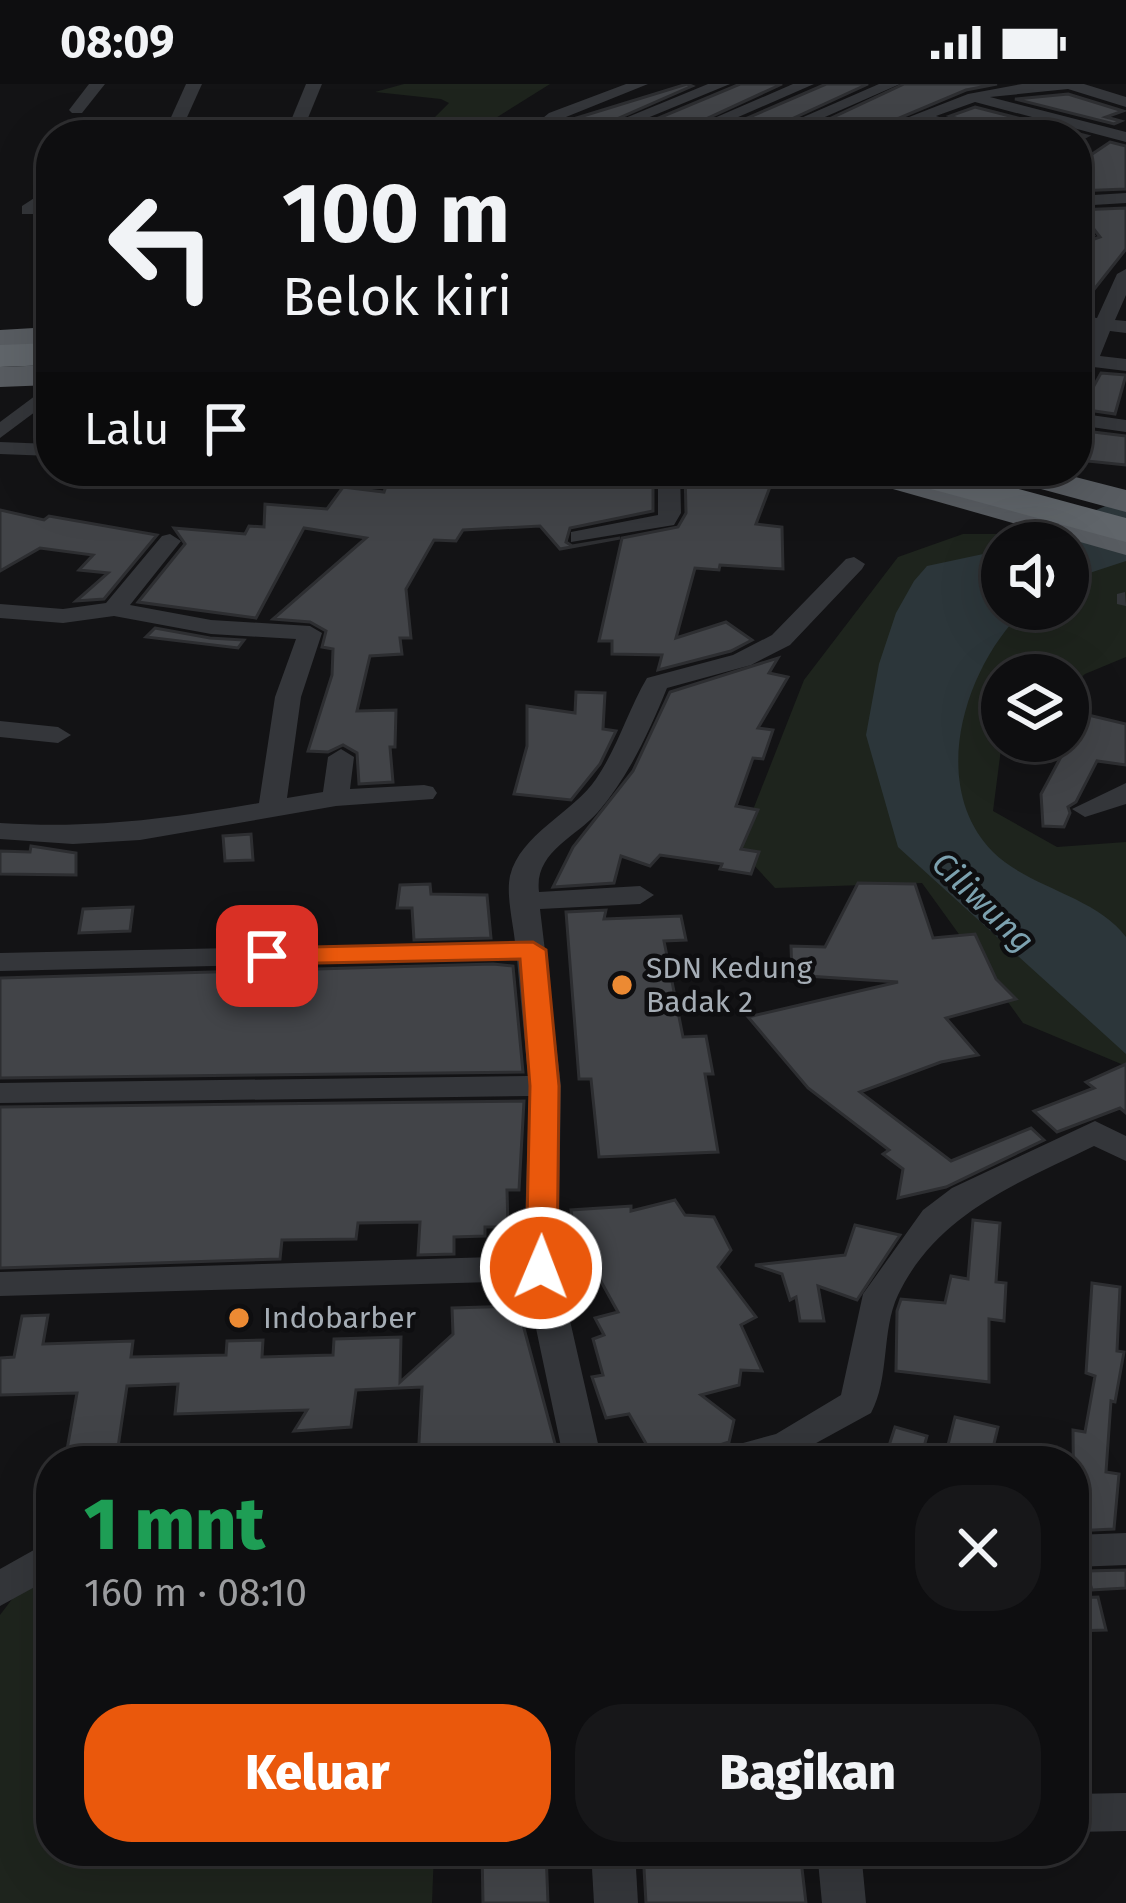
<!DOCTYPE html>
<html lang="id">
<head>
<meta charset="utf-8">
<style>
	body { margin:0; font-family:"Fira Sans",sans-serif; background:#171719; color:#f1f3f6; height:100vh; display:flex; flex-direction:column; font-size:45px; white-space:nowrap }
	* { box-sizing:border-box; margin:0 }
	p { font-size:39px; color:#9b9c9f }
	.icon { flex:none; width:66px; height:66px; fill:none; stroke:currentColor; stroke-width:2; stroke-linecap:round; stroke-linejoin:round }
	.map { position:relative; flex:1; overflow:hidden }
	.drawer { position:absolute; left:36px; top:1362px; width:1053px; height:420px; display:flex; flex-direction:column; background:#0e0e10; border-radius:48px; box-shadow:0 12px 48px #0002,0 0 0 3px #2e2e30 }
	.drawer>* { flex:none }
	.banner { position:absolute; left:36px; top:36px; width:1056px; height:366px; border-radius:48px; box-shadow:0 12px 48px #0002,0 0 0 3px #2e2e30; background:#0e0e10; color:#f1f3f6; overflow:hidden }
	.buttons { position:absolute; left:981px; top:438px; display:grid; gap:24px }
	.buttons a { display:grid; place-items:center; width:108px; height:108px; border-radius:50%; background:#0e0e10; box-shadow:0 12px 48px #0002,0 0 0 3px #2e2e30; font-size:60px }
	.pin { position:absolute; display:grid; place-items:center; width:102px; height:102px; color:#fff; margin:-51px; border-radius:24px; box-shadow:0 6px 18px #0006 }
	.me { position:absolute; width:132px; margin:-66px; rotate:1deg; stroke-linejoin:round; filter:drop-shadow(0 0 9px #0008) }
	.turn { display:flex; align-items:center; gap:42px; height:252px; padding:0 48px; font-size:54px }
	.turn .icon { width:156px; height:156px; stroke-width:2.5 }
	.turn b { display:block; font-size:84px; line-height:102px }
	.then { display:flex; align-items:center; height:114px; padding:0 48px; background:#0003; gap:24px; font-size:45px }
	.round { display:grid; place-items:center; flex:none; width:126px; height:126px; border-radius:48px; background:#171719 }
	.summary { display:flex; align-items:center; justify-content:space-between; height:204px; padding:0 48px }
	h1 { font-size:72px; font-weight:800; line-height:90px; color:#1e9e55 }
	.action { display:flex; gap:24px; margin-top:auto; padding:24px 48px }
	.action a { flex:1; height:138px; border-radius:48px; background:#ea580c; color:#fff; font-size:48px; font-weight:800; line-height:138px; text-align:center }
	.action a+a { background:#171719; color:#f1f3f6 }
	.status { display:flex; justify-content:space-between; align-items:center; height:84px; padding:0 60px; background:#0e0e10; direction:ltr }
	.status svg { height:33px; fill:currentColor }
	.map>svg:first-child { display:block }
</style>
</head>
<body>
<div class="status"><b>08:09</b><svg viewBox="0 0 49 12"><path d="M0 12V9h3v3zM5 12V6h3v6zM10 12V3h3v9zM15 12V0h3v12zM26 1h20v11H26zM47 4h2v5h-2z"/></svg></div>
<div class="map">
<svg width="1126" height="1819" viewBox="0 0 1126 1819">
	<rect width="100%" height="100%" fill="#131315"/>
	<g fill="#1e241d" fill-rule="evenodd">
		<path d="M404,0H550L491,37L486,51H438L435,33L449,19L441,15L375,8Z"/>
		<path d="M963,450H1042L1126,476V573L1085,590L1068,605V591H1002V657H1010L1001,665L993,727L1057,763L1126,758V982L1023,939L922,799L775,804L738,764L804,596L898,473ZM1002,459H1068V525H1002Z"/>
		<path d="M51,1492V1767H434L432,1819H0V1531L19,1506Z"/>
	</g>
	<g fill="#2c363a">
		<path d="M1126,413V477L1068,496V459H1021Z"/>
		<path d="M1002,466V525H1025C965,582 927,701 993,768C1029,804 1096,812 1126,853V970L898,763L866,651L879,580L896,529L914,497L927,482Z"/>
	</g>
	<g fill="#424448" stroke="#2d2e31" stroke-width="3">
		<path d="M687,0L692,2L580,51H567L566,46L584,40L570,36Z"/>
		<path d="M740,0H782L671,51H618Z"/>
		<path d="M826,0H868L757,51H708Z"/>
		<path d="M904,0H997L966,6L859,51H808V45Z"/>
		<path d="M1068,10L1123,27L1106,33L1121,37L1114,40L1015,15Z"/>
		<path d="M975,23L1087,52L1077,57V51H1001L950,32Z"/>
		<path d="M1110,58L1126,62V105L1077,107L1082,77Z"/>
		<path d="M1126,124V165L1077,227V161L1100,153L1093,144L1077,143V126Z"/>
		<path d="M1101,289L1126,291L1115,330L1081,325Z"/>
		<path d="M1077,346L1126,352V381L1077,376Z"/>
		<path d="M391,387H415L413,394L525,395L526,388L653,387V427L570,444L566,458L572,462L620,454L560,465L540,442L463,446L456,457L434,456L406,505L411,554H400L402,570L370,572L357,627L396,626L395,663H390L393,698L359,700L357,669L343,661L328,668L308,667L332,591L333,565L322,563L326,547L310,538L273,535L366,454L304,444L256,534L138,518L185,460L174,444L245,450L249,442L264,443L265,420L327,425L343,403L384,408Z"/>
		<path d="M685,387H776L756,440L782,443L783,485L720,481L719,486L695,484L676,554L726,538L752,556L731,567L658,586L662,571L612,570V557H599L622,454L678,443L686,429Z"/>
		<path d="M0,426L44,436L49,432L157,451L104,515L76,517L108,489L79,486L93,471L40,464L0,487Z"/>
		<path d="M155,544L210,554L244,556L238,564L146,553Z"/>
		<path d="M778,574L769,589L788,593L758,644L773,646L763,675L753,674L736,722L758,726L741,765L759,768L751,790L720,785L722,780L660,771L650,782L621,772L614,799L553,803L573,763L633,687L670,608Z"/>
		<path d="M576,608L605,609L603,645L616,647L600,680L571,716L514,710L527,662V622L575,629Z"/>
		<path d="M1084,630L1126,640V681L1097,677L1076,718L1068,723L1070,729L1064,743L1043,742L1041,710Z"/>
		<path d="M251,750L253,776L225,777L223,752Z"/>
		<path d="M31,762L76,769V791L0,790V767L30,768Z"/>
		<path d="M858,799L915,800L933,854L975,850L996,895L1016,915L946,934L978,971L941,978L860,1008L951,1077L1031,1044L1044,1056L946,1103L898,1114L903,1085L883,1070L889,1066L808,1004L748,933L898,898L792,891L791,862L825,863Z"/>
		<path d="M430,800L431,810L487,811L491,854L414,856L412,824H397L400,801Z"/>
		<path d="M133,823L130,847L79,849L83,825Z"/>
		<path d="M606,826L604,835L681,832L686,856L664,857L683,953L706,952L713,990H705L718,1068L599,1073L591,995H579L566,828Z"/>
		<path d="M493,880L513,882L523,988L0,994V894Z"/>
		<path d="M1126,980V1029L1120,1024L1057,1048L1034,1027L1094,1004L1086,998Z"/>
		<path d="M524,1017L519,1106H507L508,1143H485V1152L454,1153V1170L418,1171L420,1138L358,1139L356,1155L282,1156L280,1175L0,1184V1023Z"/>
		<path d="M675,1116L685,1131L714,1133L731,1166L718,1183L756,1233L741,1241L762,1287L741,1286L739,1301L701,1311L734,1336L729,1358L713,1363L707,1370L656,1377L629,1330L606,1334L592,1293L603,1291L593,1255L604,1251L595,1234L618,1228L584,1167H577L571,1126L631,1122V1127Z"/>
		<path d="M973,1136L1000,1139L996,1198L1006,1199L1004,1237L989,1235V1298L896,1287L897,1227L901,1215L945,1219L951,1192L968,1195Z"/>
		<path d="M855,1141L900,1151L857,1216L818,1202L824,1237H800L796,1213L790,1216L782,1190L755,1181L845,1171Z"/>
		<path d="M1092,1199L1120,1203L1117,1267L1124,1268L1115,1318L1111,1317L1106,1388L1119,1390L1114,1445L1074,1447L1073,1346L1085,1348L1095,1292L1086,1289Z"/>
		<path d="M518,1222L557,1367L537,1371L539,1377H418L422,1303L356,1306L351,1343L294,1347L307,1326L175,1330L178,1300L127,1302L116,1377H65L77,1309L0,1311V1274L14,1273L22,1232L48,1231L43,1260L133,1257L131,1273L226,1271L227,1257L263,1256L262,1273L333,1271L334,1255L401,1253L400,1298L453,1250L452,1224Z"/>
		<path d="M955,1333L998,1343L991,1372L948,1361Z"/>
		<path d="M895,1343L927,1352L920,1377L886,1371Z"/>
		<path d="M1126,1486V1504L1092,1506L1086,1487Z"/>
		<path d="M1098,1513L1106,1546L1074,1547V1514Z"/>
		<path d="M482,1767H546L548,1819H483Z"/>
		<path d="M643,1767H800L806,1819H646Z"/>
	</g>
	<g fill="none" stroke-linecap="round" stroke-linejoin="round">
		<g fill="#34363a" fill-rule="evenodd">
			<path d="M89,0H105L82,29H72L69,26Z"/>
			<path d="M186,0H202L179,51H163Z"/>
			<path d="M306,0H322L301,51H285Z"/>
			<path d="M626,0H648L561,35L553,41L555,51H539L537,39L549,29Z"/>
			<path d="M708,0H730L606,51H584Z"/>
			<path d="M793,0H814L697,51H675Z"/>
			<path d="M879,0H900L784,51H762Z"/>
			<path d="M1022,0H1084L1126,13V23L1068,5L990,13L1126,48V58L975,18L936,32L997,51C972,51 941,37 920,39C900,40 884,51 863,51L968,10Z"/>
			<path d="M51,103V116L34,130H22V122Z"/>
			<path d="M1126,109V119L1077,122V112Z"/>
			<path d="M1077,147L1093,148L1096,152L1077,157Z"/>
			<path d="M1126,185V211L1115,236L1126,237V249L1110,247L1100,272L1126,275V287L1077,281V269L1081,270L1092,245L1077,243V231L1097,234L1117,190Z"/>
			<path d="M51,300V316L0,354V338Z"/>
			<path d="M1077,329L1126,336V348L1077,341Z"/>
			<path d="M0,358L51,360V372L0,370Z"/>
			<path d="M658,387H680L681,429L674,441L571,458V448L658,431Z"/>
			<path d="M170,450L181,457L130,521L211,536L310,542L322,549L301,613L287,714L323,708L328,673L341,665L354,673L350,705L424,701L433,703L437,709L433,715L336,722L140,756L73,760L0,755V739C92,745 168,735 259,719L275,613L296,555L211,550L114,532L63,539L0,534V520L63,525L106,519L162,452Z"/>
			<path d="M854,473L865,480L862,485L790,561L751,581L667,604C649,648 629,692 598,728C575,754 534,768 539,808L640,802L654,811L640,820L540,825L561,1002L558,1184L602,1377H564L526,1197L0,1212V1188L524,1172L529,1012L0,1019V999L528,992L517,875L0,887V869L515,858C513,838 506,811 510,792C520,750 573,729 596,695C618,663 628,626 647,594L733,571L772,551L846,475Z"/>
			<path d="M1125,508L1126,522L1117,520V510Z"/>
			<path d="M0,637L58,643L71,651L58,659L0,653Z"/>
			<path d="M1126,699V720L1085,733L1072,725Z"/>
			<path d="M1095,1037L1126,1052V1077L1094,1062C1018,1099 937,1129 898,1211C881,1247 890,1294 871,1329L787,1375L708,1377L714,1367L776,1350L841,1311L863,1210L923,1126L952,1104Z"/>
			<path d="M1126,1449V1481L1074,1483V1451Z"/>
			<path d="M41,1462H51V1494L0,1522V1485Z"/>
			<path d="M1126,1709V1747L1074,1748V1710Z"/>
			<path d="M591,1767H635L638,1819H594Z"/>
			<path d="M817,1767H861L866,1819H822Z"/>
		</g>
		<g fill="#585c61" fill-rule="evenodd">
			<path d="M51,243V261L0,264V246Z"/>
			<path d="M51,281V301L0,303V283Z"/>
			<path d="M849,387H904L1126,449V471L854,394Z"/>
			<path d="M995,387H1052L1126,406V428L1000,394Z"/>
		</g>
		<g fill="#60656a" fill-rule="evenodd">
			<path d="M51,259V281L0,283V261Z"/>
			<path d="M889,387H952L1126,434V458L894,395Z"/>
		</g>
	</g>
	<path fill="#ea580c" stroke="#983908" stroke-width="3" d="M533,858L546,866L559,1002L557,1184L552,1192H530L526,1184L530,1002L520,875L267,880L253,872L267,864Z"/>
	<g fill="#ec8a33" stroke="#0e0e10" stroke-width="4.5">
		<circle cx="622" cy="901" r="12"/>
		<circle cx="239" cy="1234" r="12"/>
	</g>
	<g text-anchor="middle" dominant-baseline="central" stroke-width="9" stroke-linejoin="round" paint-order="stroke">
		<g font-size="30" fill="#a5adb5" stroke="#0e0e10" text-anchor="start">
			<text x="646" y="884">SDN Kedung<tspan x="646" dy="34">Badak 2</tspan></text>
			<text x="263" y="1234">Indobarber</text>
		</g>
		<g font-size="33" font-style="italic" fill="#7ca1af" stroke="#0e0e10">
			<text transform="translate(983 818) rotate(44)">Ciliwung</text>
		</g>
	</g>
</svg>
<div class="buttons">
<a><svg class="icon" aria-label="sound" viewBox="0 0 24 24"><path d="M4 9h4l5-4v14l-5-4H4zM17 9q2 3 0 6"/></svg></a>
<a><svg class="icon" aria-label="layers" viewBox="0 0 24 24"><path d="M12 4l9 5-9 5-9-5zM3 14l9 5 9-5"/></svg></a>
</div>
<div class="pin" style="left:267px;top:872px;background:#d93025"><svg class="icon" aria-label="arrive" viewBox="0 0 24 24"><path d="M6 21V4h12l-3 4 3 4H6"/></svg></div>
<svg class="me" style="left:541px;top:1184px" viewBox="-20 -20 40 40"><circle r="17" fill="#ea580c" stroke="#fff" stroke-width="3"/><path d="M0-11L8 9 0 5-8 9z" fill="#fff"/></svg>
<div class="banner">
<div class="turn"><svg class="icon" aria-label="left" viewBox="0 0 24 24"><path d="M17 20v-9H6M10 6l-5 5 5 5"/></svg><div><b>100 m</b>Belok kiri</div></div>
<div class="then">Lalu<svg class="icon" aria-label="arrive" viewBox="0 0 24 24"><path d="M6 21V4h12l-3 4 3 4H6"/></svg></div>
</div>
<section class="drawer">
<div class="summary"><div><h1>1 mnt</h1><p>160 m · 08:10</p></div><a class="round"><svg class="icon" aria-label="close" viewBox="0 0 24 24"><path d="M6 6l12 12M18 6L6 18"/></svg></a></div>
<div class="action"><a>Keluar</a><a>Bagikan</a></div>
</section>
</div>
</body>
</html>
